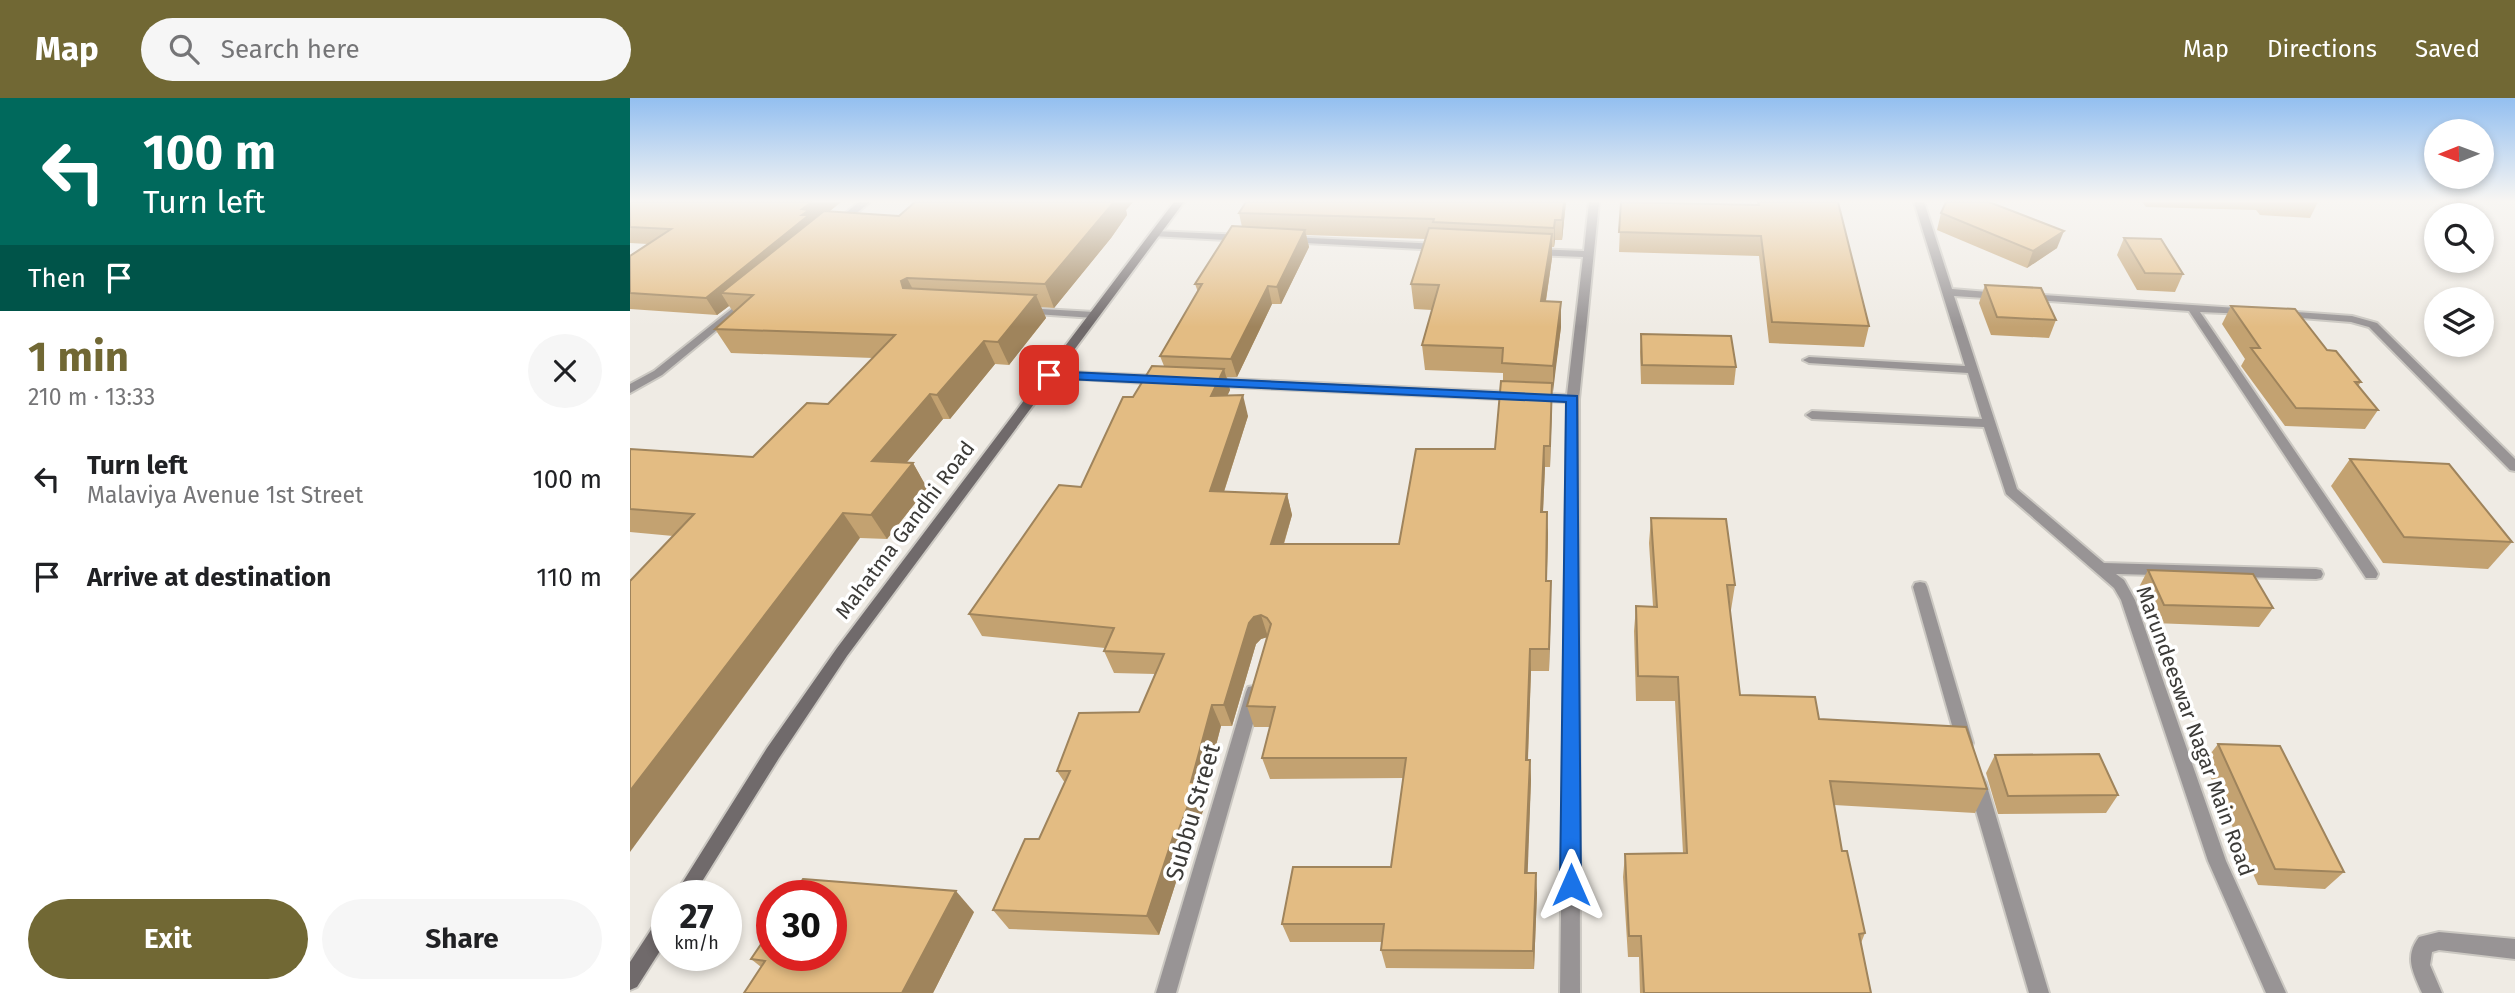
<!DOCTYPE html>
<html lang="en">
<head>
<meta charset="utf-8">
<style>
	body { margin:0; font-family:"Fira Sans",sans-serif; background:#f6f6f6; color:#202124; height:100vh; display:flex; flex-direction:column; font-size:26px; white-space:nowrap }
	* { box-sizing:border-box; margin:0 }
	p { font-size:23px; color:#757577 }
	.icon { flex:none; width:38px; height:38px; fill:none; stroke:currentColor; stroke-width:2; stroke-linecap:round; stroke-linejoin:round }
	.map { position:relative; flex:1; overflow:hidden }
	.details { display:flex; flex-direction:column; background:#fff; width:630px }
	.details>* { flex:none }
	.hud { background:#00695c; color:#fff; overflow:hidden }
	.needle { width:46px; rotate:269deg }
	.buttons { position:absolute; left:1794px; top:21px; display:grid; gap:14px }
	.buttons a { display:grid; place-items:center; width:70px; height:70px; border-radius:50%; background:#fff; box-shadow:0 4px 10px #0003; font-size:35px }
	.speed { position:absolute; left:21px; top:782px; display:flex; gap:14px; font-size:35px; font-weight:700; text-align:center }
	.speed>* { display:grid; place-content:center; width:91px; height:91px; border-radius:50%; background:#fff; box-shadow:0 4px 10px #0003; line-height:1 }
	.speed small { font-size:18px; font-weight:400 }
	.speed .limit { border:10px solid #d22; background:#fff; color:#111 }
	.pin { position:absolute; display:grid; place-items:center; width:60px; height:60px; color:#fff; margin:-30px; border-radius:14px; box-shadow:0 4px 10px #0006 }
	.me { position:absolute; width:77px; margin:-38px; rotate:0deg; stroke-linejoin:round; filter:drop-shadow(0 0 5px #0008) }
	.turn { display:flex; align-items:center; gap:24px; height:147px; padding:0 28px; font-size:32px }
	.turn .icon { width:91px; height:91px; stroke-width:2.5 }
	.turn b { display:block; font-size:49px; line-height:60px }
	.then { display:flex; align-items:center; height:66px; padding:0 28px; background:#0003; gap:14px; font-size:26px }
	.round { display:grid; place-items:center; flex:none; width:74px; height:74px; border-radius:37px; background:#f6f6f6 }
	.headline { display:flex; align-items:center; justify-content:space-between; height:119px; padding:0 28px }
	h1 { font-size:42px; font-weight:700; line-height:52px; color:#716834 }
	.button { display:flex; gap:14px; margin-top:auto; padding:14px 28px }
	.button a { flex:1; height:80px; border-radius:42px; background:#716834; color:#fff; font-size:28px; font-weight:700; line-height:80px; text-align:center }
	.button a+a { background:#f6f6f6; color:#202124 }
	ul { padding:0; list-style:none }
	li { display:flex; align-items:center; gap:21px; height:98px; padding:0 28px }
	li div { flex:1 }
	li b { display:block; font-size:26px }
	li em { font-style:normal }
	header { display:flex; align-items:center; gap:42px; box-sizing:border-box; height:98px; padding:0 35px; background:#716834; color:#fff }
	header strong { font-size:33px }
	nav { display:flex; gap:38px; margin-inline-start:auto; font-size:24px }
	.search { width:490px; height:63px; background:#f6f6f6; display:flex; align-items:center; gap:18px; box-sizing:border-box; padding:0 24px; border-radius:38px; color:#757577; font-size:26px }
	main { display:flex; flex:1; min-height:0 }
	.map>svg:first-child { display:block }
</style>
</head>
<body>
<header>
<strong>Map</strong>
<div class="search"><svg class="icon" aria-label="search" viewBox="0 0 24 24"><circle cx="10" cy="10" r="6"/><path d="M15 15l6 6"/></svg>Search here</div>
<nav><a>Map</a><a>Directions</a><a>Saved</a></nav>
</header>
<main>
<section class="details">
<div class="hud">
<div class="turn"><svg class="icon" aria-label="left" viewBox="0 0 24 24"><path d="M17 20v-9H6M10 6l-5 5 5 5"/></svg><div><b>100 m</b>Turn left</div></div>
<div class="then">Then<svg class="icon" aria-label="arrive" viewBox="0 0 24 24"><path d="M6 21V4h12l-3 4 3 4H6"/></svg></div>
</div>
<div class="headline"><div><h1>1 min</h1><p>210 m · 13:33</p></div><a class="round"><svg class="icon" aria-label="close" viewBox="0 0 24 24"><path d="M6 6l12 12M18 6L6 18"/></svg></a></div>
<ul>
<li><svg class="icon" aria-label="left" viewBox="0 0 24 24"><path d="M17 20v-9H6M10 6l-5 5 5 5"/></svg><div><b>Turn left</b><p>Malaviya Avenue 1st Street</p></div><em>100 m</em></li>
<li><svg class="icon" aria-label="arrive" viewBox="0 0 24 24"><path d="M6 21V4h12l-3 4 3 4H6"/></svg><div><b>Arrive at destination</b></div><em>110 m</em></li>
</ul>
<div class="button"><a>Exit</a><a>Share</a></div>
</section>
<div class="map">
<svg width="1885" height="895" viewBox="0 0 1885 895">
	<rect width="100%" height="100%" fill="#efebe4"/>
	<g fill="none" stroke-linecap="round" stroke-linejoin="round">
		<g stroke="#cbc8c2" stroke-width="4">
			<g id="minor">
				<path d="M229,104H240L212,127H206V123Z"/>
				<path d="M959,104H969L949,301L950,895H930L937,304L580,288L574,284L580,280L937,297L953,159L904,157L899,154L904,151L954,153Z"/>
				<path d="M1284,104H1294L1322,191L1370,195L1375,198L1370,201L1324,198L1387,391L1474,465L1686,471L1691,472L1693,476L1691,480L1686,481L1486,476L1494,482L1505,502L1596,763L1656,895H1636L1578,763L1491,502L1484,490L1376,396L1354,329L1182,321L1176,317L1182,313L1352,321L1338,275L1179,265L1173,262L1179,259L1335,268Z"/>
				<path d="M525,133L614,137L619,140L614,143L522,138V134Z"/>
				<path d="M659,139L810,146L815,149L810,152L656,144L654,142Z"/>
				<path d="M1397,196L1622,211L1623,213L1618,216L1570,214L1746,472L1748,476L1746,480H1736L1559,213L1393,201L1392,199Z"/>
				<path d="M118,198L123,201L122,203L32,277L0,295V286L24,273Z"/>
				<path d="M395,210L464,214L469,217L464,220L391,215V211Z"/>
				<path d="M1652,213L1722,218L1747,225L1885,361V373L1880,372L1739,229L1721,224L1648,218V214Z"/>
				<path d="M419,273L532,278L538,282L532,286L415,279L413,277Z"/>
				<path d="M1290,484L1295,485L1297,489L1343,645L1341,650L1335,652L1329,650L1327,645L1283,489L1285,485Z"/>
				<path d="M624,588L630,589L632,594L546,895H526L616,594L618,589Z"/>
				<path d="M1347,678L1353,680L1356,685L1419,895H1399L1338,685L1341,680Z"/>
				<path d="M1809,834L1885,841V861L1809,852L1802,854L1800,867L1812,895H1792C1783,874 1774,859 1789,839Z"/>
			</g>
		</g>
		<g stroke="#cbc8c2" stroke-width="4">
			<g id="secondary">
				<path d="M544,104H554L217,558L149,660L63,798H44L137,650L207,550Z"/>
				<path d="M37,815V842L7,889L0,892V864L30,818Z"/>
			</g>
		</g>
		<use href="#minor" fill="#989495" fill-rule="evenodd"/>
		<use href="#secondary" fill="#706a6b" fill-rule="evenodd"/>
	</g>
	<g fill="#c3a271" fill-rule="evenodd">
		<path d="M0,104H211L200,113L269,118L285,104H503L496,112L497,117L481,140L424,210L411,209L416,220L379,267L365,266L320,321H313L276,365H283L297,390L257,441L230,440L43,438L0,434V351L123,359L198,306L243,260L101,255L85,231L104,214L99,208L87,217L0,211V158L18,146L0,145Z"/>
		<path d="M616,104H936L932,142H925L924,149H922V160L916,203L931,229L922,294L920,369H915L913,414L918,435L917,483H921L919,573H901L898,662H900L901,682L897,775L907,795L904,871L756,870L751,852L752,844H660L652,826L761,769L773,680L640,681L632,660L640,629H624L617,608L637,539L631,541L626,546L602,628H591L573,697L576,704L558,756H555L529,837L379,831L363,812L409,741L435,685L427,673L509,614L525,576L484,575L474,553L475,550L352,538L339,516L451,389L503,299L534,268L530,258L568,194L565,186L612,129L609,115ZM676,137L796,141L781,186L784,211L802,212L792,247L795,272L873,275V283L865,351L769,446H654L662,417L657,396L594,394L618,318L597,298L600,292L597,279H607L642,206H651L679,149Z"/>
		<path d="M991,104L1127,107L1128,104H1208L1239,228L1234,249L1139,245L1129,158L989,154Z"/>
		<path d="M1512,104H1688L1680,120L1630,117L1626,112L1516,109Z"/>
		<path d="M1311,115L1427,150L1397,170L1307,132Z"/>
		<path d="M1494,140L1553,176L1545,194L1507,192L1487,157Z"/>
		<path d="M1355,187L1426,222L1419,240L1361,237L1349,205Z"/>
		<path d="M1601,208L1697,252L1731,284L1728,288L1748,312L1735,331L1655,328L1611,268L1615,261L1592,226Z"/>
		<path d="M1011,236L1106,269L1104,287L1011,286L1010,254Z"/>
		<path d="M1720,361L1882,444L1858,471L1753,465L1701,388Z"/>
		<path d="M1021,420L1105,487L1101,512H1100L1110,597L1189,621L1357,691L1345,715L1204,707L1212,753L1235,835L1231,845L1241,895H1010L1009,859H998L993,779L995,756L1053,755L1045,603H1006L1004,533L1006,508H1023L1019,445Z"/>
		<path d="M1518,472L1643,510L1629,529L1523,525L1508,491Z"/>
		<path d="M1588,646L1714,774L1695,791L1628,787L1574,664Z"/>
		<path d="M1365,657L1488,697L1476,715L1368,716L1356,675Z"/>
		<path d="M344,814L303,895H114L131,869L121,861Z"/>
	</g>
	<g fill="#9f845c">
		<path d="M182,104H211L186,124L91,195L99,208L87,217L76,200Z"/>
		<path d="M484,104H503L496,112L497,117L481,140L424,210L415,186Z"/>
		<path d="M934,104H936L932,142V122Z"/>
		<path d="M925,122V142L924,149V130Z"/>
		<path d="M675,132L679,149L651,206L647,189Z"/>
		<path d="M1434,133L1427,150L1397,170L1403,153Z"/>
		<path d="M922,136V160L912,228L911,203Z"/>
		<path d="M277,180L289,203L273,190L271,183Z"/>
		<path d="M638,188L642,206L607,279L601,261Z"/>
		<path d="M406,197L416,220L379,267L368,244Z"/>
		<path d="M931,204V229L923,294V268Z"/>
		<path d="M354,243L365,266L320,321L307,297Z"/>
		<path d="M594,271L600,292L587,319L581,298Z"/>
		<path d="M922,285V306L920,369V348Z"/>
		<path d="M300,296L313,321L257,388L242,363Z"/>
		<path d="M613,297L618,318L587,415L580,393Z"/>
		<path d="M914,348L915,369L912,435L911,414Z"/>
		<path d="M283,365L297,390L257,441L241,417Z"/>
		<path d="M657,396L662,417L647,468L641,446Z"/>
		<path d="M917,414L918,435L916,504V483Z"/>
		<path d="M213,415L230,440L0,754V693Z"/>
		<path d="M921,483V504L919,573V551Z"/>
		<path d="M631,517L638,539L631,541L626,546L602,628L594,607L619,525L624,519Z"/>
		<path d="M900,551L901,573L897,682L896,662Z"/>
		<path d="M582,607L591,628L573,697L576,704L558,756L547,736Z"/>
		<path d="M900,662L901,682L897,794L895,775Z"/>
		<path d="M544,736L555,756L529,837L517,818Z"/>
		<path d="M906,775L907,795L904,871L903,853Z"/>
		<path d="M326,793L344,814L303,895H272Z"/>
	</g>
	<g fill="#e3bc83" stroke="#9f845c" stroke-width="2">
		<path d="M0,104H182L172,111L179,112L172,117H179L76,200L0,195V158L41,131L0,129Z"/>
		<path d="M285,104H484L415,186L277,180L271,183L273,190L406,197L368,244L354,243L307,297L300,296L242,363L283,365L241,417L213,415L0,693V483L64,416L0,411V351L123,359L177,305L198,306L265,237L85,231L123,197L91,195L194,113L269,118Z"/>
		<path d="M616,104H934L932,122H925L924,130L803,124L804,121L609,115Z"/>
		<path d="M991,104L1129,107L1128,104H1208L1239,228L1142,224L1131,138L989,134Z"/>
		<path d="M1316,104H1359L1434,133L1403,153L1311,115Z"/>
		<path d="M602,128L675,132L647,189L638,188L601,261L530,258L572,186H565Z"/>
		<path d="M799,130L922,136L911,203L931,204L923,268L872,265L873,250L792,247L809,187L781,186Z"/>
		<path d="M1494,140L1531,141L1553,176L1515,175Z"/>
		<path d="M1355,187L1411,190L1426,222L1367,219Z"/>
		<path d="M1601,208L1665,211L1697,252L1706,253L1731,284H1725L1748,312L1666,310L1621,250H1630Z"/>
		<path d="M1011,236L1101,238L1106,269L1012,267Z"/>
		<path d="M522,268L594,271L581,298L613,297L580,393L657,396L641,446H769L786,351H865L871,283L922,285L920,348H914L911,414H917L916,483H921L919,551H900L896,662H900L895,775H906L903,853L751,852L754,826H652L663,769H761L776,660H632L645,609L617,608L641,526L637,520L631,517L624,519L619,525L594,607H582L561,684H567L547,736H544L517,818L363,812L395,741H409L440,673H427L449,615L509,614L534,556L474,553L484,530L339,516L429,387L451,389L493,299H503Z"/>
		<path d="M1720,361L1819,366L1882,444L1774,439Z"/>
		<path d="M1021,420L1096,421L1105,487H1097L1110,597L1185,599L1189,621L1336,629L1357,691L1200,683L1212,753H1217L1235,835L1229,836L1241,895H1014L1011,838H999L995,756L1057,755L1048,579L1008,578L1006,508L1027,509Z"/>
		<path d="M1518,472L1623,476L1643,510L1534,507Z"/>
		<path d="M1588,646L1650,648L1714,774L1645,771Z"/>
		<path d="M1469,656L1488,697L1378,698L1365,657Z"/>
		<path d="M173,781L326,793L272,895H278H114L135,863L121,861L142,830V858H201V798H162Z"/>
	</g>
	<linearGradient id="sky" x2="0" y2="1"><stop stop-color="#93bff0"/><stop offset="0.45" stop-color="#f8f6f3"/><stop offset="1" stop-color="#f8f6f3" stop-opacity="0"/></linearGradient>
	<rect width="1885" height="229" fill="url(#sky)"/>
	<path fill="#1a73e8" stroke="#114b97" stroke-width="2" d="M419,273L947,298L951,787L948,794L941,797L933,794L930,787L936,304L414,280L412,277Z"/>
	<g text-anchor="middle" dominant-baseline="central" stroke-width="7" stroke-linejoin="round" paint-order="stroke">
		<g font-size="21" fill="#3c3b38" stroke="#fff">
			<text transform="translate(275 432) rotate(-53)">Mahatma Gandhi Road</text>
			<text transform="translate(1565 633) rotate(70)">Marundeeswar Nagar Main Road</text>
		</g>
		<g font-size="24" fill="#3c3b38" stroke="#fff">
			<text transform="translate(563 714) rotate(-74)">Subbu Street</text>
		</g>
	</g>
</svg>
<div class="buttons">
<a><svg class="needle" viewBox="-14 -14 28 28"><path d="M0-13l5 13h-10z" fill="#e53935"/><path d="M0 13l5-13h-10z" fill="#757577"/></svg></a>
<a><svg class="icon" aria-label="search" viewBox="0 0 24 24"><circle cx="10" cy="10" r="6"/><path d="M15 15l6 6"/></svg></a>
<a><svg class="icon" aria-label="layers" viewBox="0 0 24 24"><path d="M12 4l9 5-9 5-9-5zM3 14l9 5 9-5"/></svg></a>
</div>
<div class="speed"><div>27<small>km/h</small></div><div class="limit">30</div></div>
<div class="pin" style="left:419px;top:277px;background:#d93025"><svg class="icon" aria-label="arrive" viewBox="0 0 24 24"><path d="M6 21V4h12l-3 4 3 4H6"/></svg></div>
<svg class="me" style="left:941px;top:787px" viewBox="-20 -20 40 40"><path d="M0-17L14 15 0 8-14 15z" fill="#1a73e8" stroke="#fff" stroke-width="4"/></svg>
</div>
</main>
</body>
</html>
